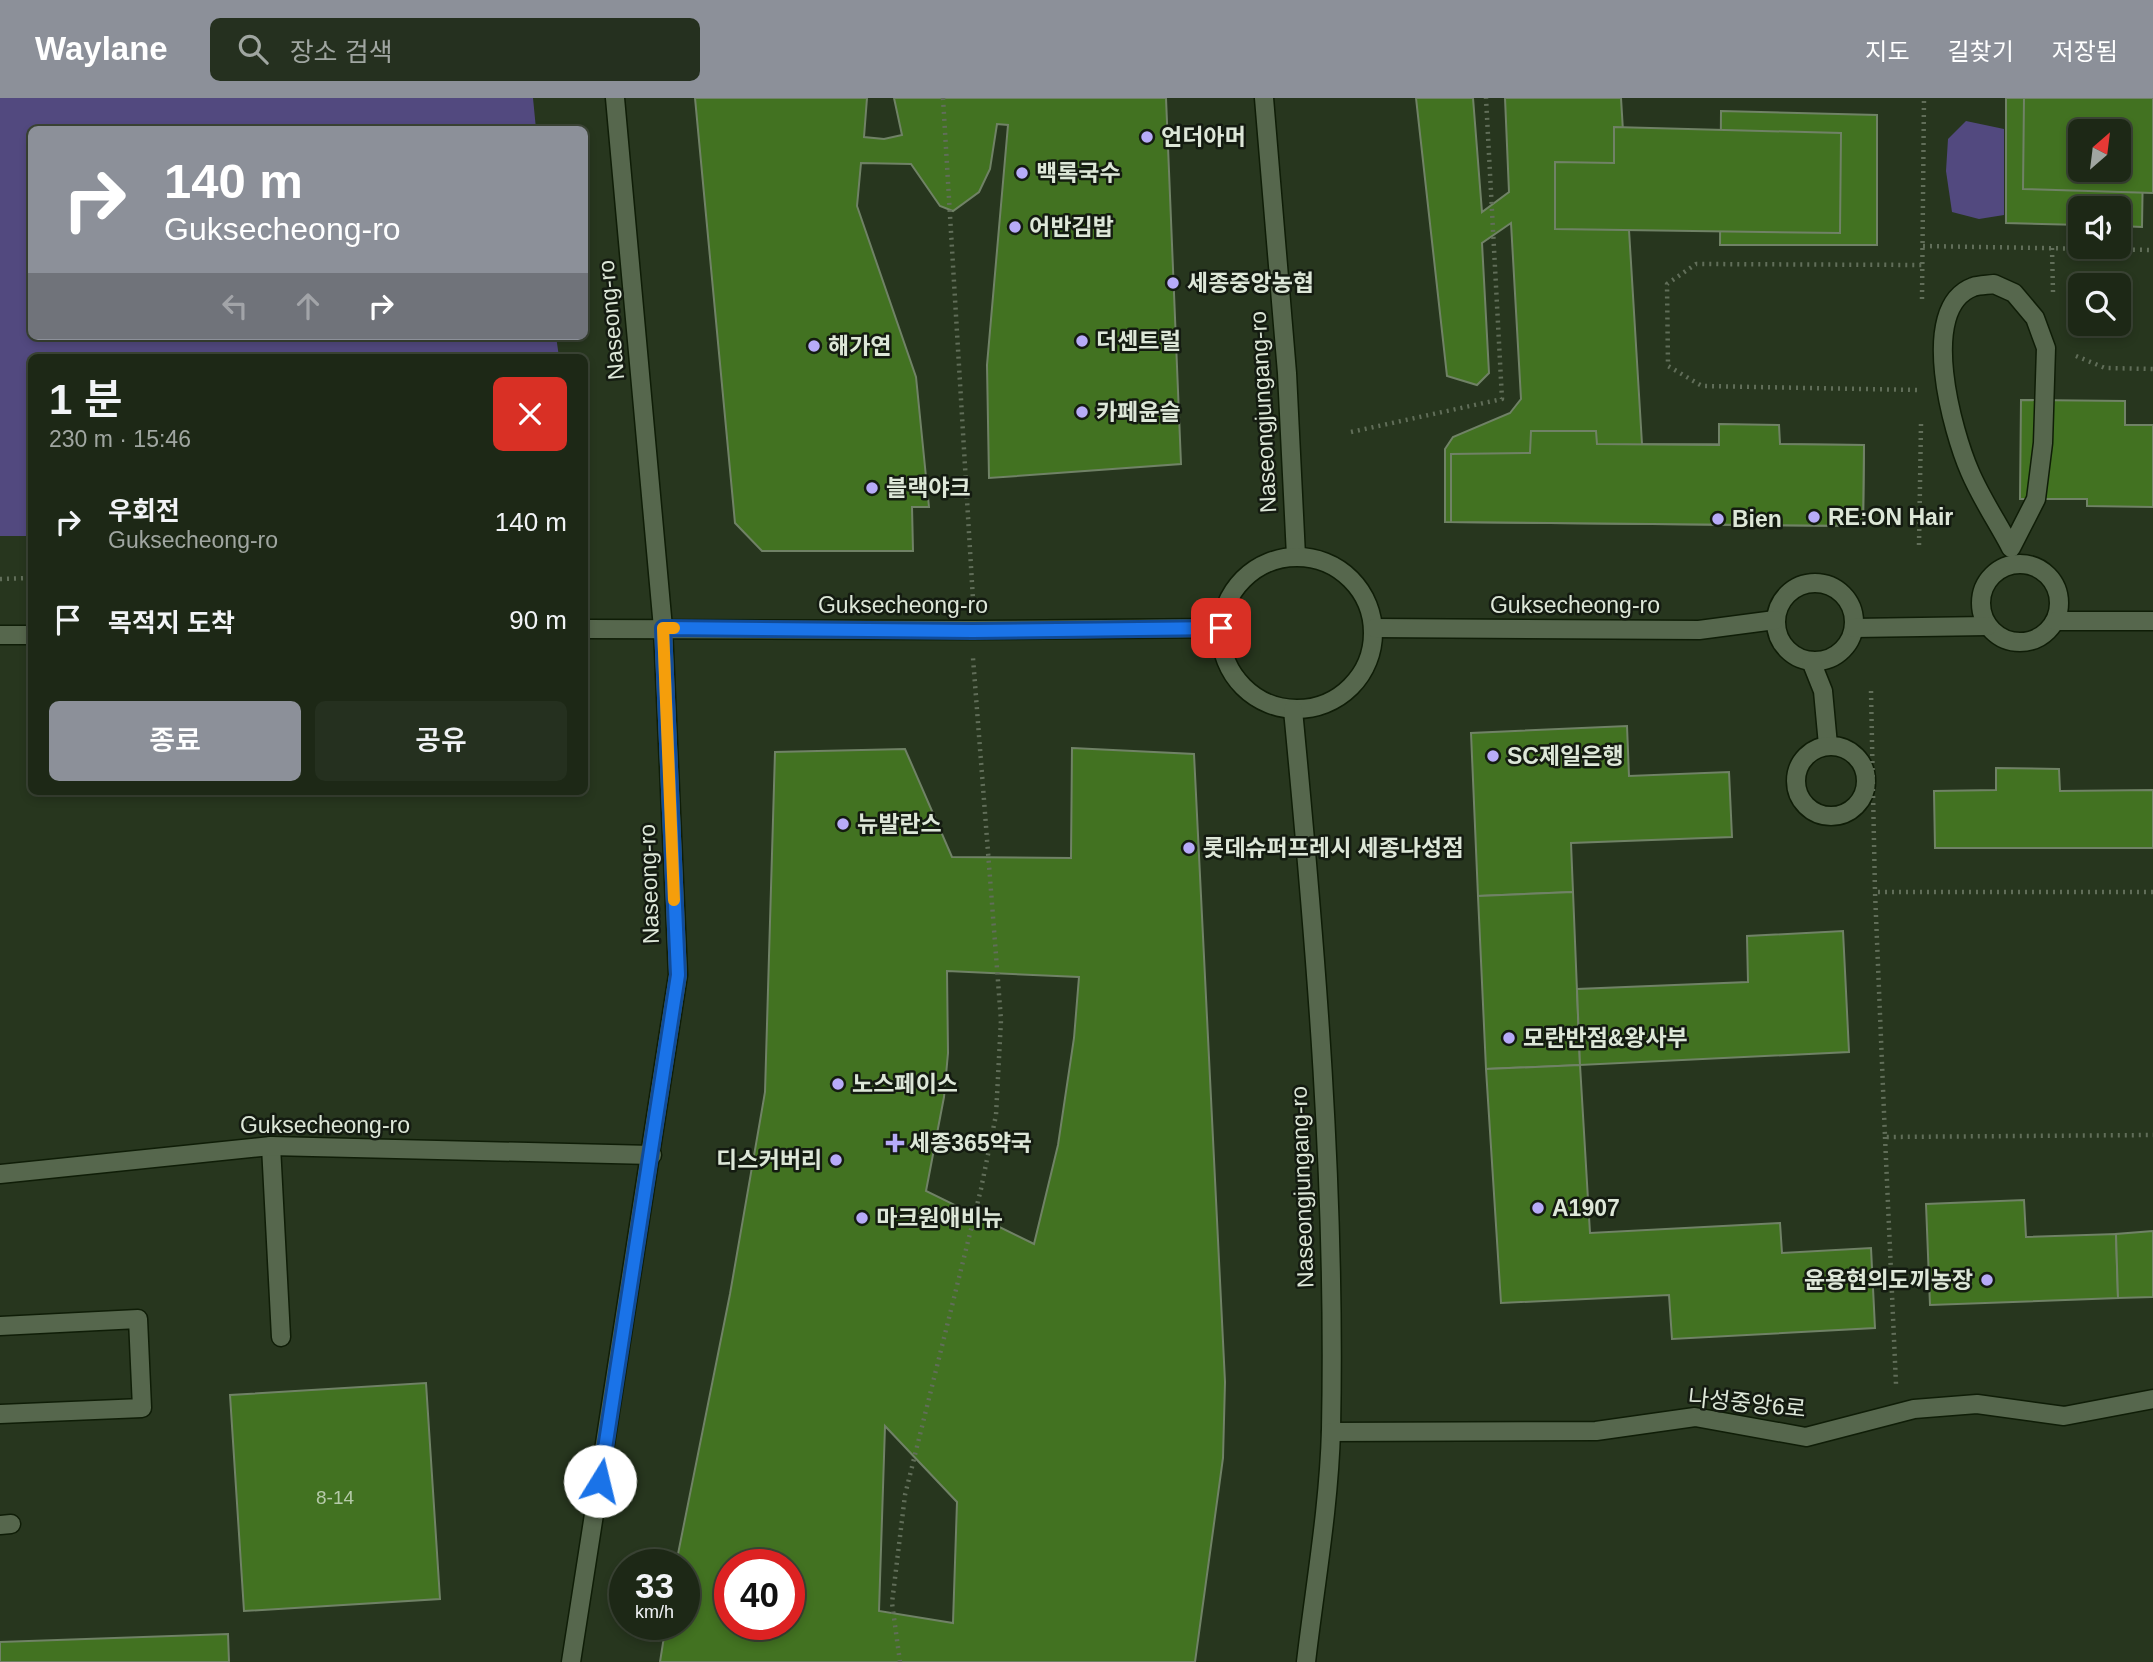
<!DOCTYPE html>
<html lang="ko">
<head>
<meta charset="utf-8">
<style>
	body { margin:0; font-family:Helvetica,"Noto Sans KR",sans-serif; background:#25301f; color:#f1f3f6; height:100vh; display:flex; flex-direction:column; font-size:26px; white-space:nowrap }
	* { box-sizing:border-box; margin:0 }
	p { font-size:23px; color:#a0a6a1 }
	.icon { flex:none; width:38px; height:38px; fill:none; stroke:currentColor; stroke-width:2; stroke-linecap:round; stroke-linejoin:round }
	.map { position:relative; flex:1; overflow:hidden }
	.sheet { position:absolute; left:28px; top:256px; width:560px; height:441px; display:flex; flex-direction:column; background:#1d2816; border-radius:10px; box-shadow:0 4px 10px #0003,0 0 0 2px #3b4435 }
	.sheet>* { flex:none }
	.banner { position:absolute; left:28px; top:28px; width:560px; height:214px; border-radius:10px; box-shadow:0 4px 10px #0003,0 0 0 2px #3b4435; background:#8c9099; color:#fff; overflow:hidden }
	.needle { width:46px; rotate:28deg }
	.buttons { position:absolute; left:2068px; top:21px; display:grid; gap:14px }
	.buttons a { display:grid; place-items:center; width:63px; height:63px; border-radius:10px; background:#1d2816; box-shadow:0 4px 10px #0003,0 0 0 2px #3b4435; font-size:35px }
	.speed { position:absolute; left:609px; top:1451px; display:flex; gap:14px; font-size:35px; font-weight:700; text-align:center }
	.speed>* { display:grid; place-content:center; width:91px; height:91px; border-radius:50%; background:#1d2816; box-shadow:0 4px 10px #0003,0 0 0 2px #3b4435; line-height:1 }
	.speed small { font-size:18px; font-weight:400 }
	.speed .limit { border:10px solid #d22; background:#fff; color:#111 }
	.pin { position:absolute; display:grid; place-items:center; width:60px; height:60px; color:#fff; margin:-30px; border-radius:14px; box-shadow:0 4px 10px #0006 }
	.me { position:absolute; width:77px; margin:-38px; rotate:9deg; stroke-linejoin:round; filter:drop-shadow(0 0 5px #0008) }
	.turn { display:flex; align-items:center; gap:24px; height:147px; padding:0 21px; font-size:32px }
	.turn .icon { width:91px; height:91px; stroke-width:2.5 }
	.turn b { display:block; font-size:49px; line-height:60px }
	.lanes { display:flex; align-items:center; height:66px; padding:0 21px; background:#0003; justify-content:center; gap:35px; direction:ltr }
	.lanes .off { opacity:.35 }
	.round { display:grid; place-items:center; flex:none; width:74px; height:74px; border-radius:10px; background:#25301f }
	.headline { display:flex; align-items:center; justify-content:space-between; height:119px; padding:0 21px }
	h1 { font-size:42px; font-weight:600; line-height:52px }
	.action { display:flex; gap:14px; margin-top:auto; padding:14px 21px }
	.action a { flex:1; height:80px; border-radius:10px; background:#8c9099; color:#fff; font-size:28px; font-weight:600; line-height:80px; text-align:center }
	.action a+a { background:#25301f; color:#f1f3f6 }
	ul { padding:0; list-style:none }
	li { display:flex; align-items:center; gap:21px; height:98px; padding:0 21px }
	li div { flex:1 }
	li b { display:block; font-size:26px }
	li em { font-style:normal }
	header { display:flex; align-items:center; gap:42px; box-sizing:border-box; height:98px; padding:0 35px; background:#8c9099; color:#fff }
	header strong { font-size:33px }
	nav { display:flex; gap:38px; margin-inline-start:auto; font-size:24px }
	.search { width:490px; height:63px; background:#25301f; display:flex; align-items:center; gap:18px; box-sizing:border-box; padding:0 24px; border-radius:10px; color:#a0a6a1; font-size:26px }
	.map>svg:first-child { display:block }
</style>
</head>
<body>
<header>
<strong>Waylane</strong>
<div class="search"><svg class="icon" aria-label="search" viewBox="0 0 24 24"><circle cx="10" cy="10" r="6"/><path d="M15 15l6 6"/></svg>장소 검색</div>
<nav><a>지도</a><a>길찾기</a><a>저장됨</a></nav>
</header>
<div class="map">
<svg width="2153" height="1564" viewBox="0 0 2153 1564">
	<rect width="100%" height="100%" fill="#27361e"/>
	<g fill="#52497f">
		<path d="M0,0H533L536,31L32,32V238H556L559,259H32L31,438H0Z"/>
		<path d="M1966,23L2004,31V117L1979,121L1952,114L1946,73L1948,41Z"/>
	</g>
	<g fill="#427221" stroke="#708266" stroke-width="2" fill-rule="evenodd">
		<path d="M695,0H867L864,39L884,41L902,37L894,0H1166L1181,366L989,380L987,267L1008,27L997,26L990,71L979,94L953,113L940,108L911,66L861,65L857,108L916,279L929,409H912L913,453H762L735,425Z"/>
		<path d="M1416,0H1473L1482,114L1509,94L1505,0H1621L1642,346L1864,347L1863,428L1445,424V351L1453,339L1510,315L1521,301L1511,125L1482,145L1489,275L1477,287L1447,278Z"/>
		<path d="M2006,0H2144L2142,129L2119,128V110H2081V127L2006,125ZM2081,33H2119V72H2081Z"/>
		<path d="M2024,0H2153V95L2023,91ZM2081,33H2119V72H2081Z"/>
		<path d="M1721,13L1877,17V147H1720Z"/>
		<path d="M1614,29L1841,35L1840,135L1555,131V64L1614,65Z"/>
		<path d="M2021,302L2125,303V327H2153V409L2087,408V401H2020Z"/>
		<path d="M1719,326L1779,327L1780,346L1864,347L1863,428L1451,424V356L1530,355L1531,333H1596L1597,346L1719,347Z"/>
		<path d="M1627,628L1629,678L1729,674L1732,739L1571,745L1573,794L1478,798L1471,635Z"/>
		<path d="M1072,650L1194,656L1225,1284L1223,1360L1195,1564H660L666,1526H684V1466H676L730,1196L765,994L775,654L905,651L952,759L1071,760ZM947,873L1079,879L1074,940L1058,1047L1034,1146L926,1093L944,999L948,955ZM885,1328L957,1404L953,1525L879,1513ZM730,1466H789V1526H730Z"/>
		<path d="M1996,670L2059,671L2060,693L2153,692V750H1935L1934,693L1996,692Z"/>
		<path d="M1573,794L1580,967L1486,971L1478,798Z"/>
		<path d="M1843,833L1849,954L1580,967L1577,891L1748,884L1747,838Z"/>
		<path d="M1580,967L1590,1135L1780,1125L1782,1155L1871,1150L1875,1230L1672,1241L1669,1197L1501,1205L1486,971Z"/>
		<path d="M2024,1102L2026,1139L2116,1136L2118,1200L1930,1207L1926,1106Z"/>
		<path d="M2153,1133V1199L2118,1200L2116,1136Z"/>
		<path d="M426,1285L440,1501L244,1513L230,1297Z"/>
		<path d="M228,1536L229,1564H0V1544Z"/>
	</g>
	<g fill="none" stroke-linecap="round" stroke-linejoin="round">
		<g stroke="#0f1d07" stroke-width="21">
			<g id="minor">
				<path d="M1264,0L1287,275L1296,458"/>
				<path d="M1994,186L2014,195L2035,220L2046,250L2043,345L2036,401L2011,450C1998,425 1981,400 1970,374C1953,335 1917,210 1973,189C1979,187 1988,187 1994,186Z"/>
				<circle cx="1297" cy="535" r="76"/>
				<circle cx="2020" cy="505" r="39"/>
				<circle cx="1815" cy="524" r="39"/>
				<path d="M2055,523H2153"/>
				<path d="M1374,530L1699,532L1775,522"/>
				<path d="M1854,530L1988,528"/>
				<path d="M584,531L973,532L1221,530"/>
				<path d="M0,537H32"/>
				<path d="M1811,563L1823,593L1828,647"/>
				<path d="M1293,612C1316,852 1336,1091 1331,1332C1329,1409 1315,1487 1306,1564"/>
				<circle cx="1831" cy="683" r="35"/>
				<path d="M271,1048L281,1239"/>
				<path d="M0,1076L271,1048L652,1057"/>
				<path d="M0,1228L138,1221L142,1310L0,1316"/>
				<path d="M1331,1334L1596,1333L1695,1319L1806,1339L1914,1311L1977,1306L2064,1318L2153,1301"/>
				<path d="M0,1427L11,1426"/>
				<path d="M571,1564L678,877L663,530L615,0"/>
			</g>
		</g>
		<g stroke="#616e59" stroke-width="4.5" stroke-dasharray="2 5" stroke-linecap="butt">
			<path d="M943,0L973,502"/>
			<path d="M1923,148L2153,152"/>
			<path d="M2052,150L2053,194"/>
			<path d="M1922,201L1924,0"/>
			<path d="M2076,258L2105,270L2153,271"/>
			<path d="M1917,292L1702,288L1668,268L1667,186L1696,166L1922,167"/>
			<path d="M1351,334L1502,301L1486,0"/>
			<path d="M1919,447L1921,326"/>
			<path d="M0,481L32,480"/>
			<path d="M1871,593L1875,794"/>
			<path d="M2153,794H1875L1885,1039L2153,1037"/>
			<path d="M1885,1039L1896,1286"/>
			<path d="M900,1564L892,1505L905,1397L981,1091L996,1017L1001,922L973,560"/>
		</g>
		<use href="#minor" stroke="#56674d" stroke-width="18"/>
	</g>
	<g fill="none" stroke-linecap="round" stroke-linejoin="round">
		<g stroke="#114b97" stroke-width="18">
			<path id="route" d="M600,1383L678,877L663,530L973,533L1221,530"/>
		</g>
		<use href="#route" stroke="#1a73e8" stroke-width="12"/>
		<path stroke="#f59e0b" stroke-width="12" d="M674,530H663L674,802"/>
	</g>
	<g fill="#b7abf8" stroke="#141b11" stroke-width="2.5">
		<circle cx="1147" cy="39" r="7"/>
		<circle cx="1022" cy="75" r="7"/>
		<circle cx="1015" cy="129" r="7"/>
		<circle cx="1173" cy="185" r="7"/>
		<circle cx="1082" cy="243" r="7"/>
		<circle cx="814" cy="248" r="7"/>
		<circle cx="1082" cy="314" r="7"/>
		<circle cx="872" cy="390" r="7"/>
		<circle cx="1814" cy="419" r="7"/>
		<circle cx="1718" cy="421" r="7"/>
		<circle cx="1493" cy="658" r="7"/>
		<circle cx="843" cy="726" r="7"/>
		<circle cx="1189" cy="750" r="7"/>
		<circle cx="1509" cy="940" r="7"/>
		<circle cx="838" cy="986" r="7"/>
		<path d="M891.5 1034.5h7v7h7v7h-7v7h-7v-7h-7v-7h7z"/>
		<circle cx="836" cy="1062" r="7"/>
		<circle cx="1538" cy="1110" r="7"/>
		<circle cx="862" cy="1120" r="7"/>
		<circle cx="1987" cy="1182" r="7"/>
	</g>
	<g text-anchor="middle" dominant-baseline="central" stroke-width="5" stroke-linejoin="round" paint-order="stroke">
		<g font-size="19" fill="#b6caaa">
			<text x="335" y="1399">8-14</text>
		</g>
		<g font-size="23" font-weight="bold" fill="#dde7d8" stroke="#141b11" text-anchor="start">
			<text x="1161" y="39">언더아머</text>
			<text x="1036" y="75">백록국수</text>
			<text x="1029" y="129">어반김밥</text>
			<text x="1187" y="185">세종중앙농협</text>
			<text x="1096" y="243">더센트럴</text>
			<text x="828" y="248">해가연</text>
			<text x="1096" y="314">카페윤슬</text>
			<text x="886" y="390">블랙야크</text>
			<text x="1828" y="419">RE:ON Hair</text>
			<text x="1732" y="421">Bien</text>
			<text x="1507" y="658">SC제일은행</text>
			<text x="857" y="726">뉴발란스</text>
			<text x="1203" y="750">롯데슈퍼프레시 세종나성점</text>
			<text x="1523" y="940">모란반점&amp;왕사부</text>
			<text x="852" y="986">노스페이스</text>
			<text x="909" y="1045">세종365약국</text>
			<text x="822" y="1062" text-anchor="end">디스커버리</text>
			<text x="1552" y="1110">A1907</text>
			<text x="876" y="1120">마크원애비뉴</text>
			<text x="1973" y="1182" text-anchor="end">윤용현의도끼농장</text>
		</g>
		<g font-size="23" fill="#dde7d8" stroke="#141b11">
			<text transform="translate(611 222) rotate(-95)">Naseong-ro</text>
			<text transform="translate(1263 314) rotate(-93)">Naseongjungang-ro</text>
			<text x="903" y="507">Guksecheong-ro</text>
			<text x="1575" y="507">Guksecheong-ro</text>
			<text transform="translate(649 786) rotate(-92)">Naseong-ro</text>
			<text x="325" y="1027">Guksecheong-ro</text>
			<text transform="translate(1302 1089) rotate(-92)">Naseongjungang-ro</text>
			<text transform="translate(1747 1305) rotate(6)">나성중앙6로</text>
		</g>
	</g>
</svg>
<div class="buttons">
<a><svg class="needle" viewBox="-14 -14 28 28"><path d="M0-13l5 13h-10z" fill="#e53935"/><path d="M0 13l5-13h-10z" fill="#a0a6a1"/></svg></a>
<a><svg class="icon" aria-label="sound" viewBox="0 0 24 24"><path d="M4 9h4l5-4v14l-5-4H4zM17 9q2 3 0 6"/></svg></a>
<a><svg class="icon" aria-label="search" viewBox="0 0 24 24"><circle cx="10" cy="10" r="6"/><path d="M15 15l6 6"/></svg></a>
</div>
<div class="speed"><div>33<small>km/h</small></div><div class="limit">40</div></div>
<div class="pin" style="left:1221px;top:530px;background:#d93025"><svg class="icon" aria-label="arrive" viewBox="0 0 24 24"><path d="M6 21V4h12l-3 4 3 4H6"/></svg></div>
<svg class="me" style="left:600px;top:1383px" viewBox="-20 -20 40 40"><circle r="19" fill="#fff"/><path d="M0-13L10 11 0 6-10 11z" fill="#1a73e8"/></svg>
<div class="banner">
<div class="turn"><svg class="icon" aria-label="right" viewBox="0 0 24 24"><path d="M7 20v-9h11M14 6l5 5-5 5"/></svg><div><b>140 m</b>Guksecheong-ro</div></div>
<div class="lanes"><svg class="icon off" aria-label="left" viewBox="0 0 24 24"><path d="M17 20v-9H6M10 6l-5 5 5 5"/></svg><svg class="icon off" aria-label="ahead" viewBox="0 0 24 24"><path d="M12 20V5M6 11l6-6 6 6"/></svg><svg class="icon" aria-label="right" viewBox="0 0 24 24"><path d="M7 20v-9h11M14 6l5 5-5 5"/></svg></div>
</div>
<section class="sheet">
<div class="headline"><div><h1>1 분</h1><p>230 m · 15:46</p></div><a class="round" style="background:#d93025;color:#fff"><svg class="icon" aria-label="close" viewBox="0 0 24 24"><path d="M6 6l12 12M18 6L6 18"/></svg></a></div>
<ul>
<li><svg class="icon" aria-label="right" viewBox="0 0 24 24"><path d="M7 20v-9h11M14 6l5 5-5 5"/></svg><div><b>우회전</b><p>Guksecheong-ro</p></div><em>140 m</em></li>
<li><svg class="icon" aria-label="arrive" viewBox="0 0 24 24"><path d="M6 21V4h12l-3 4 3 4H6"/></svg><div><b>목적지 도착</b></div><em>90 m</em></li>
</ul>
<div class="action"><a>종료</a><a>공유</a></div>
</section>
</div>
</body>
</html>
